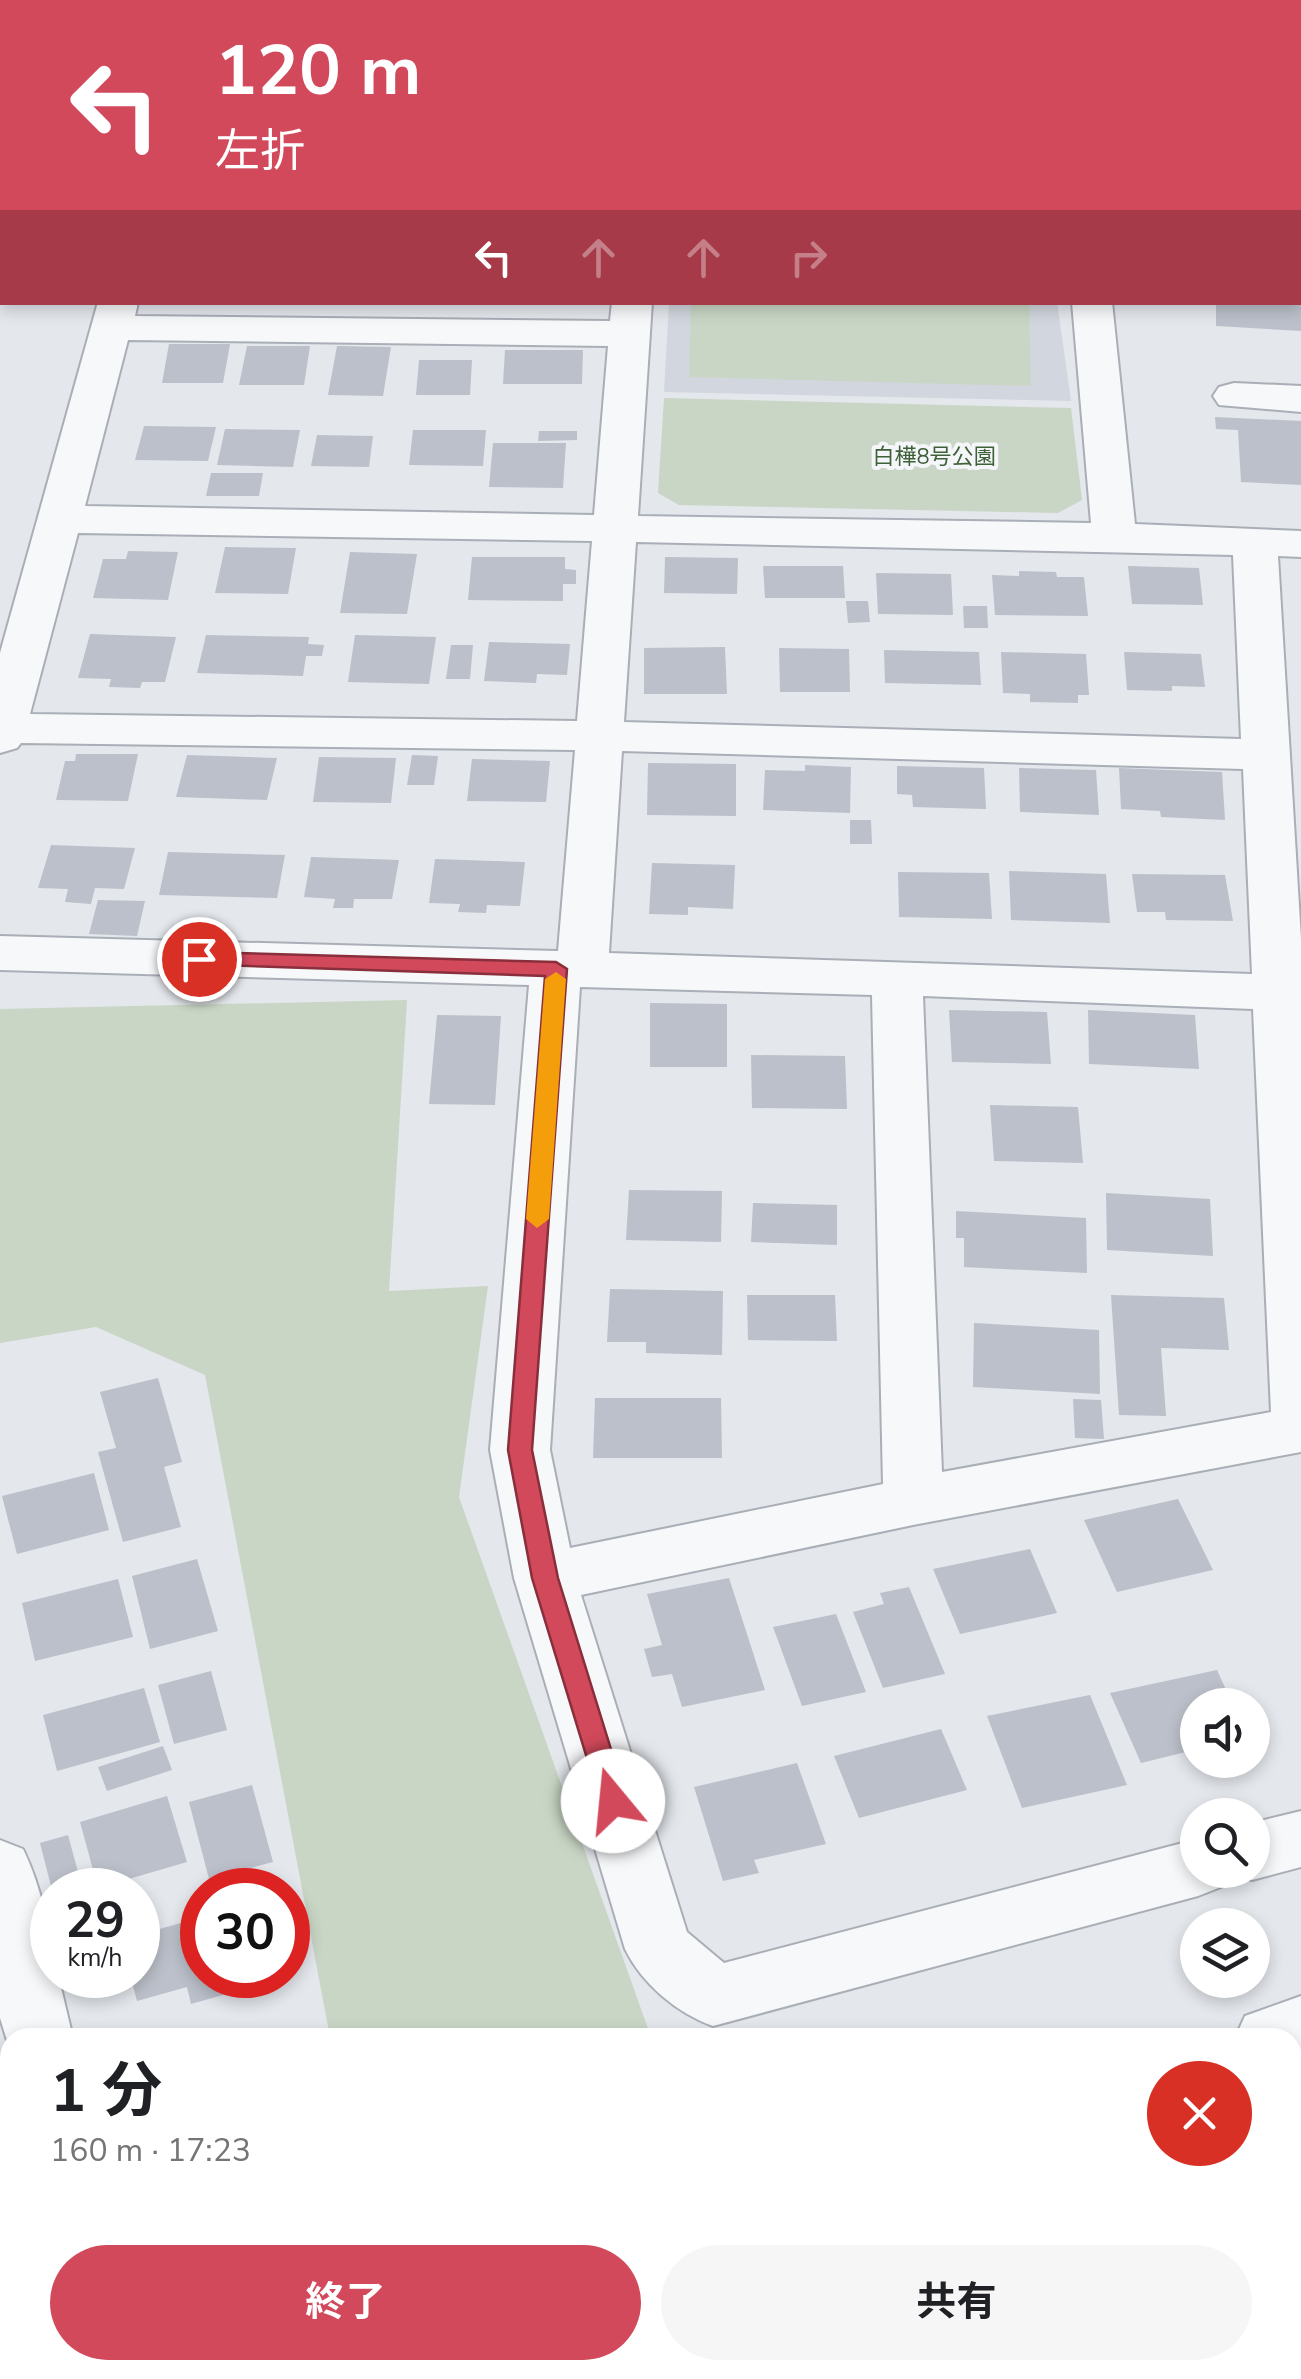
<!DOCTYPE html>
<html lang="ja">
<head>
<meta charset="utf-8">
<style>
	body { margin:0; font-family:"Nunito Sans","Noto Sans JP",sans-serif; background:#f6f6f6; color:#202124; height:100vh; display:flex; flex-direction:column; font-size:38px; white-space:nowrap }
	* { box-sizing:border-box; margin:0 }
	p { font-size:32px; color:#757577 }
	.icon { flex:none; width:55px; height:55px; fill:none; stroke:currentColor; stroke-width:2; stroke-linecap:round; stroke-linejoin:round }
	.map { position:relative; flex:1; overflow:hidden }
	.drawer { position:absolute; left:0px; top:2028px; width:1302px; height:352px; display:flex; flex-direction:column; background:#fff; border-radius:30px 30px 0 0; box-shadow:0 5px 15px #0003 }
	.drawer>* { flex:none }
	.hud { position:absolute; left:0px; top:0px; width:1302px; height:305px; box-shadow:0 5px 15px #0003; background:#d1495b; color:#fff; overflow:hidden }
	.tools { position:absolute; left:1180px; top:1688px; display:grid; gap:20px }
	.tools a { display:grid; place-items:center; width:90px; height:90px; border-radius:50%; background:#fff; box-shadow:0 5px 15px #0003; font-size:50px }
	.speed { position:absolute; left:30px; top:1868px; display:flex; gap:20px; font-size:50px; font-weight:700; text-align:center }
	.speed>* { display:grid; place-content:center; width:130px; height:130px; border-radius:50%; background:#fff; box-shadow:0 5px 15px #0003; line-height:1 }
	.speed small { font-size:25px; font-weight:400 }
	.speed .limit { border:15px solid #d22; background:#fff; color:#111 }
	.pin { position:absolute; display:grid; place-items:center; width:85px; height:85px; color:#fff; margin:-42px; border:5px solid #fff; border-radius:50%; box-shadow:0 2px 10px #0007 }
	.me { position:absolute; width:110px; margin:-55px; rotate:343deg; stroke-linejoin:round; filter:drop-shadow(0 0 8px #0008) }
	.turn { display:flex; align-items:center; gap:35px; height:210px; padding:0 50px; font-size:45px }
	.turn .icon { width:130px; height:130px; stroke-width:2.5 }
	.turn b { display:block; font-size:70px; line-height:85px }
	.lanes { display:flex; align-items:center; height:95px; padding:0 50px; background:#0003; justify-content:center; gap:50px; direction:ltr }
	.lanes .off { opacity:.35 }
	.round { display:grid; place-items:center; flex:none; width:105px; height:105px; border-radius:52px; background:#f6f6f6 }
	.overview { display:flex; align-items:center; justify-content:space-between; height:170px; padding:0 50px }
	h1 { font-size:60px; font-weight:700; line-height:75px }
	.action { display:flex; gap:20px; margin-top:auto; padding:20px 50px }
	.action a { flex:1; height:115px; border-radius:60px; background:#d1495b; color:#fff; font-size:40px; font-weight:700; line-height:115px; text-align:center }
	.action a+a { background:#f6f6f6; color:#202124 }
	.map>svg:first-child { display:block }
</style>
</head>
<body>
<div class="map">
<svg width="1301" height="2379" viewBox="0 0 1301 2379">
	<rect width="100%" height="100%" fill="#e4e7ec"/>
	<path fill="#d2d6de" d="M1057,302L1071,401L664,392L669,303Z"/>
	<g fill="#c9d6c5">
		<path d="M691,303H1029L1031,386L689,377Z"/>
		<path d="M664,398L1071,408L1082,500L1058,513L679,505L658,493Z"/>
		<path d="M407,1000L389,1291L488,1286L459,1497L651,2037H330L205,1375L96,1327L0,1343V1009Z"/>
		<path d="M640,2370H885L898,2379H619Z"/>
	</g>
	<g fill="#bbc0ca">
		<path d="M1216,302H1301V331L1216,326Z"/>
		<path d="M169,344H230L223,383H162Z"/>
		<path d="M247,346H310L304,385H239Z"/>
		<path d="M337,346L391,347L383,396L328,395Z"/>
		<path d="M505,350H583L582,384H503Z"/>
		<path d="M419,360H472L470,395H416Z"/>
		<path d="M1215,417L1301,421V485L1241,482L1238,430L1216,429Z"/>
		<path d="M144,426L216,427L208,461L135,460Z"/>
		<path d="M225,429L300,430L293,467L217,465Z"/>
		<path d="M413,430H486L483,466L409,465Z"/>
		<path d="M539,431H577V440L538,441Z"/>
		<path d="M317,435L373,436L369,467L311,466Z"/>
		<path d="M493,443H566L563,488L489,487Z"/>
		<path d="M211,473H263L259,496H206Z"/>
		<path d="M225,547L296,548L288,594L215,593Z"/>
		<path d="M128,551L178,552L168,600L93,598L103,559H126Z"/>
		<path d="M350,552L417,554L407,614L340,613Z"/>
		<path d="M472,557H565V569L576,570V584H563V601L468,600Z"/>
		<path d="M665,557L738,558L737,594L664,593Z"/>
		<path d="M763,566H843L845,598H765Z"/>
		<path d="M1128,566L1199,568L1203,605L1132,604Z"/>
		<path d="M1019,571L1056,572L1057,577H1084L1088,616L995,615L992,575L1019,576Z"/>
		<path d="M876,573L951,574L953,615L878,614Z"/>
		<path d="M846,601H868L870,622L848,623Z"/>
		<path d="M963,606H987L988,628H964Z"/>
		<path d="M90,634L176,637L165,682H142L140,688L109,687L111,679L78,678Z"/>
		<path d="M206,635L309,637L308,644L324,645L322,656H306L303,676L197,673Z"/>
		<path d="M355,635L436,637L429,684L348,682Z"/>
		<path d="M489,642L570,644L567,675L537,674L536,683L484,681Z"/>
		<path d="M451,645H473L470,679H446Z"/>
		<path d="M725,647L727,694H644V648Z"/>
		<path d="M779,648L849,649L850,692H780Z"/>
		<path d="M884,650L979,652L981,685L885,683Z"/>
		<path d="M1001,652L1086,654L1089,695H1078V703L1030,702V694L1003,693Z"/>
		<path d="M1124,652L1201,654L1205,687L1172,686V691L1127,690Z"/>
		<path d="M76,754H138L128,801L56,800L65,761H75Z"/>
		<path d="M187,755L277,758L267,800L176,797Z"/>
		<path d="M412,755L438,756L434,785H407Z"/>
		<path d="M319,757L396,758L391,803L313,802Z"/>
		<path d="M472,759L550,761L546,802L467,801Z"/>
		<path d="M648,763L736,764V816L647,815Z"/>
		<path d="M805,765L851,767L850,813L763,810L765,770L805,771Z"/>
		<path d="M897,766L984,768L986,809L913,807L912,795L897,794Z"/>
		<path d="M1019,768L1096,770L1099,815L1020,812Z"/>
		<path d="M1119,768L1222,772L1225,820L1161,817L1160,811L1121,809Z"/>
		<path d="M850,820H871L872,844H850Z"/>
		<path d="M51,845L135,848L124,889L95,888L91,904L65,902L68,889L38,888Z"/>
		<path d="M168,852L285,855L277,898L159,895Z"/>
		<path d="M311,857L399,860L392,899H354L353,908H333L335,899L304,897Z"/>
		<path d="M435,859L525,862L520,906L487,905L486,913L458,912L460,904L429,903Z"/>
		<path d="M652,863L735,865L733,909L688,907V915L649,914Z"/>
		<path d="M1009,871L1106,874L1110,923L1011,920Z"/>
		<path d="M898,872L989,873L992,919L899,917Z"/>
		<path d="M1132,874L1225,875L1233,921L1166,920L1165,912H1137Z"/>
		<path d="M98,900L145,901L137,936L89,934Z"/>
		<path d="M650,1003L727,1004V1067H650Z"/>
		<path d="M949,1010L1047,1012L1051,1064L952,1062Z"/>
		<path d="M1088,1010L1195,1015L1199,1069L1089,1064Z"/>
		<path d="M437,1015L501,1016L495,1105L429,1104Z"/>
		<path d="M751,1055L845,1056L847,1109L752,1108Z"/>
		<path d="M990,1105L1078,1107L1083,1163L994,1161Z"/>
		<path d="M629,1190L722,1191L721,1242L626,1240Z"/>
		<path d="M1106,1193L1210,1199L1213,1256L1107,1250Z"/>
		<path d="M753,1203L837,1205V1245L751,1242Z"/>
		<path d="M956,1211L1086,1218L1087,1273L964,1267V1238H956Z"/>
		<path d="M610,1289L723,1291L722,1355L646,1353V1342H607Z"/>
		<path d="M747,1295H835L837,1341L748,1340Z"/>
		<path d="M1111,1295L1224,1298L1229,1350L1161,1348L1166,1416L1119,1415Z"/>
		<path d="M974,1323L1099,1330L1100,1394L973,1387Z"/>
		<path d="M158,1378L182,1462L164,1467L181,1527L123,1542L98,1452L116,1448L100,1392Z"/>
		<path d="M595,1398H721L722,1458H593Z"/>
		<path d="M1073,1399L1101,1400L1104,1439L1075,1438Z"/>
		<path d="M94,1473L109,1530L17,1554L2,1496Z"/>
		<path d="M1178,1499L1213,1570L1117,1592L1084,1520Z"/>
		<path d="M1030,1549L1057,1613L960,1634L933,1569Z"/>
		<path d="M197,1559L218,1631L150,1649L132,1576Z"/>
		<path d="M729,1578L765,1690L682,1707L672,1674L652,1677L644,1649L662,1645L647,1594Z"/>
		<path d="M118,1579L133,1637L35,1661L22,1603Z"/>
		<path d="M909,1587L945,1674L883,1688L853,1612L884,1604L880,1593Z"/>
		<path d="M836,1614L866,1692L802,1706L773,1627Z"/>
		<path d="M1217,1670L1233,1705H1198V1749L1141,1763L1110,1693Z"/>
		<path d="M211,1671L227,1730L174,1744L158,1685Z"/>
		<path d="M144,1688L160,1742L57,1771L43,1715Z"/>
		<path d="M1090,1695L1127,1785L1022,1808L987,1716Z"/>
		<path d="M941,1729L967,1790L859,1818L834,1756Z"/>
		<path d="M163,1746L172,1770L107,1791L98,1767Z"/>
		<path d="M797,1763L826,1844L754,1860L759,1873L723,1881L694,1787Z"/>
		<path d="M252,1785L273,1862L209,1879L189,1802Z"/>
		<path d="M167,1796L187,1862L98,1888L80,1822Z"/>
		<path d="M68,1835L81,1883L52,1890L40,1843Z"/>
		<path d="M202,1917V1975H288L289,1959L293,1975L191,2004L187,1987L137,2001L130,1975H138V1935Z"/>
		<path d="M1,2132L10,2168V2220L0,2223Z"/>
	</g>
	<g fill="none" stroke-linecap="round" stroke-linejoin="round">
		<g stroke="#a9aeb7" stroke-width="4">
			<rect id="lane" x="1300" y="115" width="1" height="14"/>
		</g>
		<g stroke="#a9aeb7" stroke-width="4">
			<g id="street">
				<path d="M1010,0H1046L1047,2H1012Z"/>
				<path d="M2,38V60L0,61V39Z"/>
				<rect x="1300" y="241" width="1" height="24"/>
				<path d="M98,302H138L135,316L610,321L612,302H652L638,516L1091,523L1072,302H1112L1135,524L1301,531V557L1278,556L1301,939V1452L913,1525L581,1595L687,1932L724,1963L1198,1839V1870H1252V1823L1301,1811V1867L1252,1880L1229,1872L1221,1887L1198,1896L713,2026C677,2013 642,1984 625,1949L514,1578L490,1450L529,985L0,970V936L558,951L575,750L21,743L17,748L0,753V653ZM128,340L608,346L594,515L85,506ZM78,533L592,541L577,721L30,714ZM636,542L1233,555L1241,739L624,722ZM622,751L1243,769L1252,974L609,953ZM580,987L872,995L883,1484L570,1548L550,1450ZM923,996L1253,1009L1271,1412L942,1472Z"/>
				<path d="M1234,383L1301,386V412L1219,405L1213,396L1219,387Z"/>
				<path d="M0,1840L23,1849C41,1886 52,1933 52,1975H58L73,2038H10V2050L0,2018Z"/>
				<path d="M1301,1996V2058L1292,2061V2038H1235L1245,2016Z"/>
				<path d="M78,2370H152L154,2379H80Z"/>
				<path d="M367,2370H460L456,2379H363Z"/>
			</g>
		</g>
		<use href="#lane" fill="#f7f8fa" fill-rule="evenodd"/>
		<use href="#street" fill="#f7f8fa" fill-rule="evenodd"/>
	</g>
	<path fill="#d1495b" stroke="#882f3b" stroke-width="2.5" d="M199,952L556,962L567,969L532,1450L558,1578L627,1801L623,1809L613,1812L604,1809L600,1801L532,1578L508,1450L545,976L191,964L188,959Z"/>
	<path fill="#f59e0b" d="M556,972L566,979L549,1219L537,1228L526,1219L545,979Z"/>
	<g text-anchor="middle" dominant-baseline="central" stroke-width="8" stroke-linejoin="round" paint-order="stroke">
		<g font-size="22" fill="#3f6138" stroke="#f4f6f9">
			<text x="934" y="457">白樺8号公園</text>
		</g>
	</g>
</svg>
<div class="tools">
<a><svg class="icon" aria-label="sound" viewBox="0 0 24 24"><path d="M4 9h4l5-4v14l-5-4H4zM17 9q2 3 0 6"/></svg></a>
<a><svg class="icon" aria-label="search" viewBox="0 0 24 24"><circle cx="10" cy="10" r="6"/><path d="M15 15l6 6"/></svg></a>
<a><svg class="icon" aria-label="layers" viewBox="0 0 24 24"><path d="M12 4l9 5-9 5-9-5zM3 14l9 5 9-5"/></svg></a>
</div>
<div class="speed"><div>29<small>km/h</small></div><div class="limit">30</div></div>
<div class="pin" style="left:199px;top:959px;background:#d93025"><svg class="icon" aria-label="arrive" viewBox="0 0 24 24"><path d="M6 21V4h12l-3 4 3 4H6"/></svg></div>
<svg class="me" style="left:613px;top:1801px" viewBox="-20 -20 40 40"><circle r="19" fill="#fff"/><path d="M0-13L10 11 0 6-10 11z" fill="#d1495b"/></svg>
<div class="hud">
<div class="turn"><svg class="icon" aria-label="left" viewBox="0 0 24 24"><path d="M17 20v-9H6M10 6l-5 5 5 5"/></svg><div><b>120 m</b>左折</div></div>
<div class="lanes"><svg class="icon" aria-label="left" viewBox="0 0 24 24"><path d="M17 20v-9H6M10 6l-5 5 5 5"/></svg><svg class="icon off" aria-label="ahead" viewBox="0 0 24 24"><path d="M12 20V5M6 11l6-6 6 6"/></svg><svg class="icon off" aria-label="ahead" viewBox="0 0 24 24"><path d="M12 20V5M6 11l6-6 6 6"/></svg><svg class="icon off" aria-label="right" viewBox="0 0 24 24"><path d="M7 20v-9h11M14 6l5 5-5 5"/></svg></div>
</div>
<section class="drawer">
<div class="overview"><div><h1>1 分</h1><p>160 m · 17:23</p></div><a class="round" style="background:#d93025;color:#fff"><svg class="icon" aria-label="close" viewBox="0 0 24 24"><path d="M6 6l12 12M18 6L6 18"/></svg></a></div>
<div class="action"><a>終了</a><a>共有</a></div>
</section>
</div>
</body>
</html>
